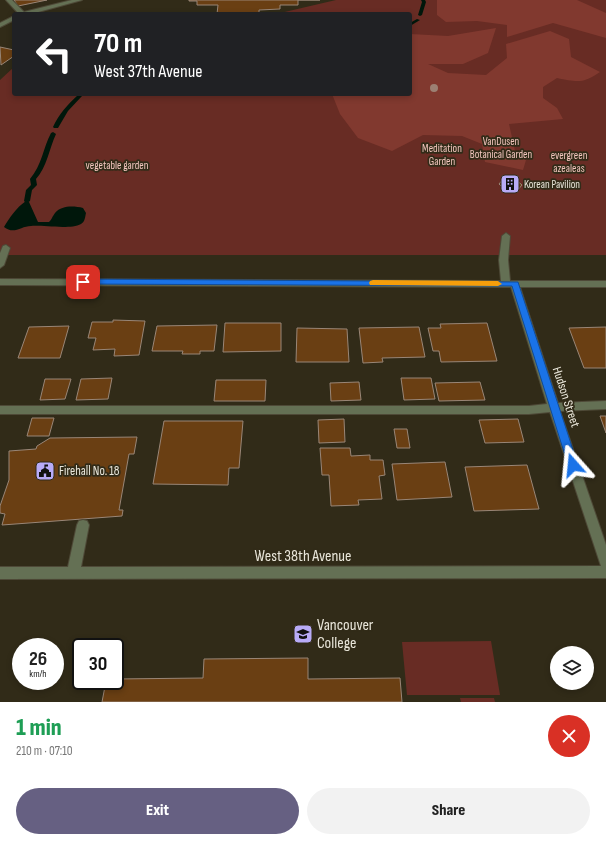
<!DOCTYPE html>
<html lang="en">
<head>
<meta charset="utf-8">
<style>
	body { margin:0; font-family:"Sofia Sans Condensed",sans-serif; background:#f2f2f2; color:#222; height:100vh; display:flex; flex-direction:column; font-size:15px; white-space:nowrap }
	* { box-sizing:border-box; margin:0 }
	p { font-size:13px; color:#767676 }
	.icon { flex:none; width:22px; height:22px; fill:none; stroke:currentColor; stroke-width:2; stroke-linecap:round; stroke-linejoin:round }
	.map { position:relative; height:702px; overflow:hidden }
	.drawer { display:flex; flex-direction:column; background:#fff; flex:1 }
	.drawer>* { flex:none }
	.guide { position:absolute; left:12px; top:12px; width:400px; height:84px; border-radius:4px; box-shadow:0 2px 6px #0003; background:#202124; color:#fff; overflow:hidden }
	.buttons { position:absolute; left:550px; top:646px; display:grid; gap:8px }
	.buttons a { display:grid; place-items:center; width:44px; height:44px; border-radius:50%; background:#fff; box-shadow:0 2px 6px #0003; font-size:20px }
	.speed { position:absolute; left:12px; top:638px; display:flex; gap:8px; font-size:20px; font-weight:700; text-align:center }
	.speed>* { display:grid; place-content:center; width:52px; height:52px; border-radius:50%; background:#fff; box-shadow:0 2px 6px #0003; line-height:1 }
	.speed small { font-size:10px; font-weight:400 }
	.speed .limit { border:2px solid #111; border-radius:6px; background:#fff; color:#111 }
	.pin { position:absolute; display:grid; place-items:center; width:34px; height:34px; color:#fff; margin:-17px; border-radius:8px; box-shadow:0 2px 6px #0006 }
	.me { position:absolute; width:44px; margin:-22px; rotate:342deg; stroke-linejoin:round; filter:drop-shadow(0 0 3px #0008) }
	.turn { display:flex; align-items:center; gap:14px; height:84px; padding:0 16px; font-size:18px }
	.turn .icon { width:52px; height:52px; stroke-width:2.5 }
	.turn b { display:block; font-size:28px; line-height:34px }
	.round { display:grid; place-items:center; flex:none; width:42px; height:42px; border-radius:21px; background:#f2f2f2 }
	.headline { display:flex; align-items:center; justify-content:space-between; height:68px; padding:0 16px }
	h1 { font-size:24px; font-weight:800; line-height:30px; color:#1e9e55 }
	.button { display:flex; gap:8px; margin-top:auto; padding:8px 16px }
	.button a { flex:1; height:46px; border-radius:24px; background:#666082; color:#fff; font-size:16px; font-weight:800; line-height:46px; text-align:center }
	.button a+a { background:#f2f2f2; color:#222 }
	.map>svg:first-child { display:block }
</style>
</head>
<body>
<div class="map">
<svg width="606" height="702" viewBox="0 0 606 702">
	<rect width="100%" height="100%" fill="#312b18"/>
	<g fill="#682c24">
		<path d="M336,0H606V255H0V80L14,67V94H410V14H276Z"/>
		<path d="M491,641L500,695H407L402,642Z"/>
		<path d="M460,698H494L495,702H461Z"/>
	</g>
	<g fill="#81392f">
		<path d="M437,0H577L606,13V38L553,23L507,37V25L477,21L446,22L437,15Z"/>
		<path d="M496,28L488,53L463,64H428L448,73L486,75L507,58L506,44L550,31L569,39L571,57L600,72C583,84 577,82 557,78L543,87V98L557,108L563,119L509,124L515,151L526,160L523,170L485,162L482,144L462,136L423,135L392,151L358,138L340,114L332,94H410V34L448,36Z"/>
	</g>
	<path fill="#00170b" d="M26,201L29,202L38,222H49C52,219 52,217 55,213C62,205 74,206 83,208L86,213C85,217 85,222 81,224C70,230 43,225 31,226C21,226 14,235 4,227C10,217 16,208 26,201Z"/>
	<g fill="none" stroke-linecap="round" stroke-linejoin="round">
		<g fill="#00170b" fill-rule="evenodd">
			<path d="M421,0H425L426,2L422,15L420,16L418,15L422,2Z"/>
			<path d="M417,19L420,20L410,26V23Z"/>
			<path d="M78,95L82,96L68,111L58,128H54L53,127C59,114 68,104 78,95Z"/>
			<path d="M53,132L56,134C49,149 47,167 36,179L37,185L32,190L30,201L27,203L25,202L24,201L26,190L31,185L30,179C42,165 43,148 51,133Z"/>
		</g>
	</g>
	<g fill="#6a3f13" stroke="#998677">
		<path d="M14,0H47L18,6Z"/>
		<path d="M189,0H320H298V5H280V9L259,10V14H217L218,5H197V1H189Z"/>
		<path d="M0,47L14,50V56L1,65Z"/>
		<path d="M504,178L515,179L522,185L517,191L505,190L499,184Z"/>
		<path d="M113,320L145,321L139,355L114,356L115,349L93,350L96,338H88L92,322H113Z"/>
		<path d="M225,323H281V351L223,352Z"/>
		<path d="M487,323L497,361L441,362L439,351H433L428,328H441L440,324Z"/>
		<path d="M217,325L214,351H200V354H182L183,351H152L157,326Z"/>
		<path d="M69,326L60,358H18L29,327Z"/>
		<path d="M419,327L425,357L382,358L383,362L363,363L359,328Z"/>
		<path d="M606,327V368H584L569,328Z"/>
		<path d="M297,328L347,329L349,362H296Z"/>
		<path d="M112,378L108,399L76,400L81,379Z"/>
		<path d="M401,378H431L435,399L404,400Z"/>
		<path d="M45,379H71L65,399L40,400Z"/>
		<path d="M216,380H266L265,401H214Z"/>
		<path d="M359,382L361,400L331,401L330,383Z"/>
		<path d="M480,382L485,400L439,401L435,383Z"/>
		<path d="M600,416H606V433Z"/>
		<path d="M32,418H54L49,436H27Z"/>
		<path d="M344,419L345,442L319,443L318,420Z"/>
		<path d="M518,419L524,442L485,443L479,420Z"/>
		<path d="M164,421H243L239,468H229L228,485L153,484Z"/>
		<path d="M394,429H407L410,448H397Z"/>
		<path d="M137,437L134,454H129L119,510H123L122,516L2,525L5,514L0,513V506L9,480V451L36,449L37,446L50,438Z"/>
		<path d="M320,448H350L351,456L370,455V460H383L385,475L379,476L382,499L358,500L359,505L331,506L329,475H322Z"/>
		<path d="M445,462L452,497L397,500L392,464Z"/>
		<path d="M527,465L539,509L474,511L465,467Z"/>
		<path d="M308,658V679L400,678L402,702H102L106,681H115V679L203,678L204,659Z"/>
	</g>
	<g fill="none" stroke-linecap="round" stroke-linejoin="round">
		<g stroke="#4e4937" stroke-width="2">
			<g id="minor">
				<path d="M6,0H12L24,12L72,0H82L31,14H19Z"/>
				<path d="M14,16V20L0,27V23Z"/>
				<path d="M506,233L510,236L508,260L510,281H606V287H520L558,403L606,401V409L560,411L606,545V578L0,579V567H68L77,525L79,521L83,520L87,521L89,525L81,567L601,566L550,412L529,414H0V406H529L547,404L511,287L0,285V279L501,281L499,260L502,236Z"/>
				<path d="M6,245L10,248L4,265L0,268V253L3,246Z"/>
			</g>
		</g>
		<use href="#minor" fill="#647054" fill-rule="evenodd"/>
	</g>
	<circle fill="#9c8073" cx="434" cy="88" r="4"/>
	<path fill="#1a73e8" stroke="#114b97" d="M83,279L518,282L578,465L577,468L573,469L570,468L568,465L512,286L80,284L79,282Z"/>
	<path fill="#f59e0b" d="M373,280L498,281L502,284L498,286L370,285L369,283L370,281Z"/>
	<defs>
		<g id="building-square" transform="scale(1)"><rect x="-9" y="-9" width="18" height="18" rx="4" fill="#b8abf7" stroke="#312b18"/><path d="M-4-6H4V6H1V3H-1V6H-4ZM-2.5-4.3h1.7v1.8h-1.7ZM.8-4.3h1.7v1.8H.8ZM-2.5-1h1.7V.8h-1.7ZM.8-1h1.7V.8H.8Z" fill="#111"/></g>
		<g id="civic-square" transform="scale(1)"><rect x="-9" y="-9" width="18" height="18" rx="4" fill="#b8abf7" stroke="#312b18"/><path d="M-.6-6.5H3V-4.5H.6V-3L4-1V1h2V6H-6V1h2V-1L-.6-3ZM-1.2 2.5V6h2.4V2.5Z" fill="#111"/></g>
		<g id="school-square" transform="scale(1)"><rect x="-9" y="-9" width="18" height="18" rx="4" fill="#b8abf7" stroke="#312b18"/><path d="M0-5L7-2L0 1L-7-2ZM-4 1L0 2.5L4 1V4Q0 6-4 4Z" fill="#111"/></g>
	</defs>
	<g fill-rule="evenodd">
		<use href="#building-square" x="510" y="184"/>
		<use href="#civic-square" x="45" y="471"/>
		<use href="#school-square" x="303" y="634"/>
	</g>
	<g text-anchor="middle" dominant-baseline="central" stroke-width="3.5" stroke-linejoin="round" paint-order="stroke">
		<g font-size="11" fill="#f3c6be" stroke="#312b18">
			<text x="501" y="141">VanDusen<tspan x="501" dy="13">Botanical Garden</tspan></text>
			<text x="442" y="148">Meditation<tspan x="442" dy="13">Garden</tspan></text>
			<text x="569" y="155">evergreen<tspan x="569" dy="13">azealeas</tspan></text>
			<text x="117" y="165">vegetable garden</text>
		</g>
		<g font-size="11" fill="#e9e6da" stroke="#312b18" text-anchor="start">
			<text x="524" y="184">Korean Pavilion</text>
		</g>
		<g font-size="13" fill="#e9e6da" stroke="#312b18">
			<text transform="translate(566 397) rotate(72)">Hudson Street</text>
		</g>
		<g font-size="13" fill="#e9e6da" stroke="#312b18" text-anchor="start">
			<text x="59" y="471">Firehall No. 18</text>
		</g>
		<g font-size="16" fill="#e9e6da" stroke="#312b18">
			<text x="303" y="556">West 38th Avenue</text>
		</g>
		<g font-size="16" fill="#e9e6da" stroke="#312b18" text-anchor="start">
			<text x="317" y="625">Vancouver<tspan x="317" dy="18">College</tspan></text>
		</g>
	</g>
</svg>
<div class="buttons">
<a><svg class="icon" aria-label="layers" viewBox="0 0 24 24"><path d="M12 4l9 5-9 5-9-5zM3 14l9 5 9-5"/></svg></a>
</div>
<div class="speed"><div>26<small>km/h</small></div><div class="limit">30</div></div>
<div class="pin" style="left:83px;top:282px;background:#d93025"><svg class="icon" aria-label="arrive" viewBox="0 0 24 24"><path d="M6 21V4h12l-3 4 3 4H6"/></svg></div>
<svg class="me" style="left:573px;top:465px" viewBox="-20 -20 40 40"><path d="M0-17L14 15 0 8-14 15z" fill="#1a73e8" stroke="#fff" stroke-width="4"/></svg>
<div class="guide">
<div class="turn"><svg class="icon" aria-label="left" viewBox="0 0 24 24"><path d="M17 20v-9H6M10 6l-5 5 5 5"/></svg><div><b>70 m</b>West 37th Avenue</div></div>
</div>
</div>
<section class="drawer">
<div class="headline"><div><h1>1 min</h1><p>210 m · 07:10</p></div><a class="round" style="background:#d93025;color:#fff"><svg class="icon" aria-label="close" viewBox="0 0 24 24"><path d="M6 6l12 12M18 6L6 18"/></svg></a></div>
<div class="button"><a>Exit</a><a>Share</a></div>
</section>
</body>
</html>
